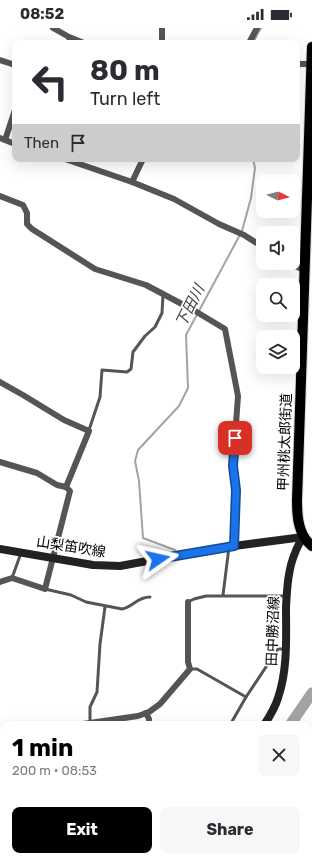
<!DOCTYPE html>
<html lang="en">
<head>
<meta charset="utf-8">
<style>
	body { margin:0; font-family:Rubik,"Noto Sans JP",sans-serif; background:#f7f7f7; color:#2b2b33; height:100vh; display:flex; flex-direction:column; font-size:15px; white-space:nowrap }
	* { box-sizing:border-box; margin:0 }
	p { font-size:13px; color:#7c7c81 }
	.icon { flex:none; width:22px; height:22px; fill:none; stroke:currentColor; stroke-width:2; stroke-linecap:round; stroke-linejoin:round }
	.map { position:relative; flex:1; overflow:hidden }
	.sheet { position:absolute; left:0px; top:693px; width:312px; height:140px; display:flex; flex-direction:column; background:#fff; border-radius:12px 12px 0 0; box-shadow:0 4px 16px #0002 }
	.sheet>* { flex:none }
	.hud { position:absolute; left:12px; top:12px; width:288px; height:122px; border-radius:8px; box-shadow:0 4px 16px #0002; background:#fff; color:#2b2b33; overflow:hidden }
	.needle { width:26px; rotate:96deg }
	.buttons { position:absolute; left:256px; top:146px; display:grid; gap:8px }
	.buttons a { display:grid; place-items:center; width:44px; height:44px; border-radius:8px; background:#fff; box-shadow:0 4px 16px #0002; font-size:20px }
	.pin { position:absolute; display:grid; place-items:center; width:34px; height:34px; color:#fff; margin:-17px; border-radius:8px; box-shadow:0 2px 6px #0006 }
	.me { position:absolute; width:44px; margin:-22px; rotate:79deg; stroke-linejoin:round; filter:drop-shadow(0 0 3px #0008) }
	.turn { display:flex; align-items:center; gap:14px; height:84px; padding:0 12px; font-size:18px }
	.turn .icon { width:52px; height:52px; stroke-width:2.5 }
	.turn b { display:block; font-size:28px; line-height:34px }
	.then { display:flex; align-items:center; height:38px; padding:0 12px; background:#0003; gap:8px; font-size:15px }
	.round { display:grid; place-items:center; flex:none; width:42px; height:42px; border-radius:8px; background:#f7f7f7 }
	.overview { display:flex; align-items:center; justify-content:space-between; height:68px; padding:0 12px }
	h1 { font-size:24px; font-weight:700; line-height:30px; color:#000 }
	.primary-button { display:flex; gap:8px; margin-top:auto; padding:8px 12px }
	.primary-button a { flex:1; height:46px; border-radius:8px; background:#000; color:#fff; font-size:16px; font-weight:700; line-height:46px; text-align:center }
	.primary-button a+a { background:#f7f7f7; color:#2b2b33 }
	.status { display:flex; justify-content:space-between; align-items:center; height:28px; padding:0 20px; background:#fff; direction:ltr }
	.status svg { height:11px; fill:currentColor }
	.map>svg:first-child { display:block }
</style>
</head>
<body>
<div class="status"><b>08:52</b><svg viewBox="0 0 49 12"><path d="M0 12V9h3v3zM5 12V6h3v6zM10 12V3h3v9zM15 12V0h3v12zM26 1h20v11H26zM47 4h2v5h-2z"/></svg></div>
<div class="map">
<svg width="312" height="833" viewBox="0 0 312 833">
	<rect width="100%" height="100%" fill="#fff"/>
	<path fill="#a3a3a3" d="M312,772V833H309L308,829V798Z"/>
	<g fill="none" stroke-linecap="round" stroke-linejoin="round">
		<g stroke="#a3a3a3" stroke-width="2">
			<path d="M253,15L258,5L261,0"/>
			<path d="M175,522L143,510L139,453L135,433L138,422L179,378L188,360L186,307L242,203L251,170L255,140L253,131"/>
		</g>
		<g stroke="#a3a3a3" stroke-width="11">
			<path d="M290,697L312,665"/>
			<path d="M196,833L198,829"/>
		</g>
		<g stroke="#dbdbdb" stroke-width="12">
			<path id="trunk" d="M312,19L297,472C297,488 298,507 312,518"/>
		</g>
		<g stroke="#555" stroke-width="3">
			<path d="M67,15L69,9"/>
			<path d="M89,402L100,369L102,342L127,344L131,341L133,324L145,308L155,299L162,285L163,267"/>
			<path d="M12,550L21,525"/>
			<path d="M45,561L71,567L86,574L122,581C133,579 137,569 150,569"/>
			<path d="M223,567L229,519"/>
			<path d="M188,574L194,571L206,568H287"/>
			<path d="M190,641H197L246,669"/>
			<path d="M90,695V679L97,664L100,616L105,579"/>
			<path d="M230,697L246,669L278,621H285"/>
			<path d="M0,765L4,772"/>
			<path d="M135,829L140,833"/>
			<path d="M13,833L14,829"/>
			<path d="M87,833L90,829"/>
		</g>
		<g stroke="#555" stroke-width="6">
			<path d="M53,0L69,9L84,15"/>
			<path d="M162,15V0"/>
			<path d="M249,15L257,0"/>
			<path d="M0,32L15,37"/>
			<path d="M297,36H311"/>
			<path d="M0,110L15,116"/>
			<path d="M5,112L15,82"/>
			<path d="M65,131L132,154L174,171L219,196L244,207L263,219"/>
			<path d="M132,154L143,131"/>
			<path d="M0,168L23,177L27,185V196L32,201L95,241L146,257L195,283L225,301L238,368L233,438L236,462L234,518"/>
			<path d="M289,235L304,242"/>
			<path d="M0,354L23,367L64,392L89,403L66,459L70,463L45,561L12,550L0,554"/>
			<path d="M0,434L37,445L57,457L66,459"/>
			<path d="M146,685L149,691V697"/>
			<path d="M76,697L138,688L149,684L160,676L190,641L188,634V574"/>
			<path d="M0,725L4,717"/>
			<path d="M0,765L4,764"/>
			<path d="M64,829L69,830L76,833"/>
			<path d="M33,833L34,829"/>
		</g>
		<g stroke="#222" stroke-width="8">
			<path d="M0,521L93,537L120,538L169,529L234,518L303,509"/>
			<path d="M264,697C270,688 275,680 278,670C288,641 286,609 286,579C287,561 288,541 295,525C297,519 300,514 303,509"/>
			<path d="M166,833L169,829"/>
		</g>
		<use href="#trunk" stroke="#000" stroke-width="10"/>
	</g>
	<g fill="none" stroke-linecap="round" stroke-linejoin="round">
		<g stroke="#114b97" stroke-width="10">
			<path id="route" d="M158,531L234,518L236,462L233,438L235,410"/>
		</g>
		<use href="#route" stroke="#1a73e8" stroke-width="7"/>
	</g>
	<g text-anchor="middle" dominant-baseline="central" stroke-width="3.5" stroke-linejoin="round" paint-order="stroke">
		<g font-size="14" fill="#000" stroke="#fff">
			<text transform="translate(285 414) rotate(-88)">甲州桃太郎街道</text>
			<text transform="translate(71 519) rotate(9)">山梨笛吹線</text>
			<text transform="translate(273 603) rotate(-88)">田中勝沼線</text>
		</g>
		<g font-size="15" font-style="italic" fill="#444" stroke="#fff">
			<text transform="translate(190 278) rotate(-63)">下田川</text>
		</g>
	</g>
</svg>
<div class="buttons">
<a><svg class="needle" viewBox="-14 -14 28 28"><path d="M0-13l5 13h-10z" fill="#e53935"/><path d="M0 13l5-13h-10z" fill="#7c7c81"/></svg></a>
<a><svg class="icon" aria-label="sound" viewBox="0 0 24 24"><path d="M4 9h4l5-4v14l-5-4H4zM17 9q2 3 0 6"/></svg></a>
<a><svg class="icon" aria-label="search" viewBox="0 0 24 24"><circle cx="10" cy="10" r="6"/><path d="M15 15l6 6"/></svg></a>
<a><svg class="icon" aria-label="layers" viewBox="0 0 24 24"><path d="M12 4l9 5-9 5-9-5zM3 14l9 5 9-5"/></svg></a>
</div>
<div class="pin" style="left:235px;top:410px;background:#d93025"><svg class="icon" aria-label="arrive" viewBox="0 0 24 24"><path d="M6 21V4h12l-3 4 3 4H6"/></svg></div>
<svg class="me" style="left:158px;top:531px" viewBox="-20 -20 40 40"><path d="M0-17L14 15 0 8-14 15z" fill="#1a73e8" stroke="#fff" stroke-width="4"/></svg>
<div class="hud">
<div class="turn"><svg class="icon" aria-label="left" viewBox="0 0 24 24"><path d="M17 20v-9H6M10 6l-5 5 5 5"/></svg><div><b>80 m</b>Turn left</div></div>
<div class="then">Then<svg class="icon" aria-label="arrive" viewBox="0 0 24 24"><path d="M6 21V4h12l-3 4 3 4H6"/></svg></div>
</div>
<section class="sheet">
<div class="overview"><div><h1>1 min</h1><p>200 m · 08:53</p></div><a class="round"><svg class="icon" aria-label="close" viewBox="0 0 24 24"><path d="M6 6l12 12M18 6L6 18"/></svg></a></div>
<div class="primary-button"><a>Exit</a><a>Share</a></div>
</section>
</div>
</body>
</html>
